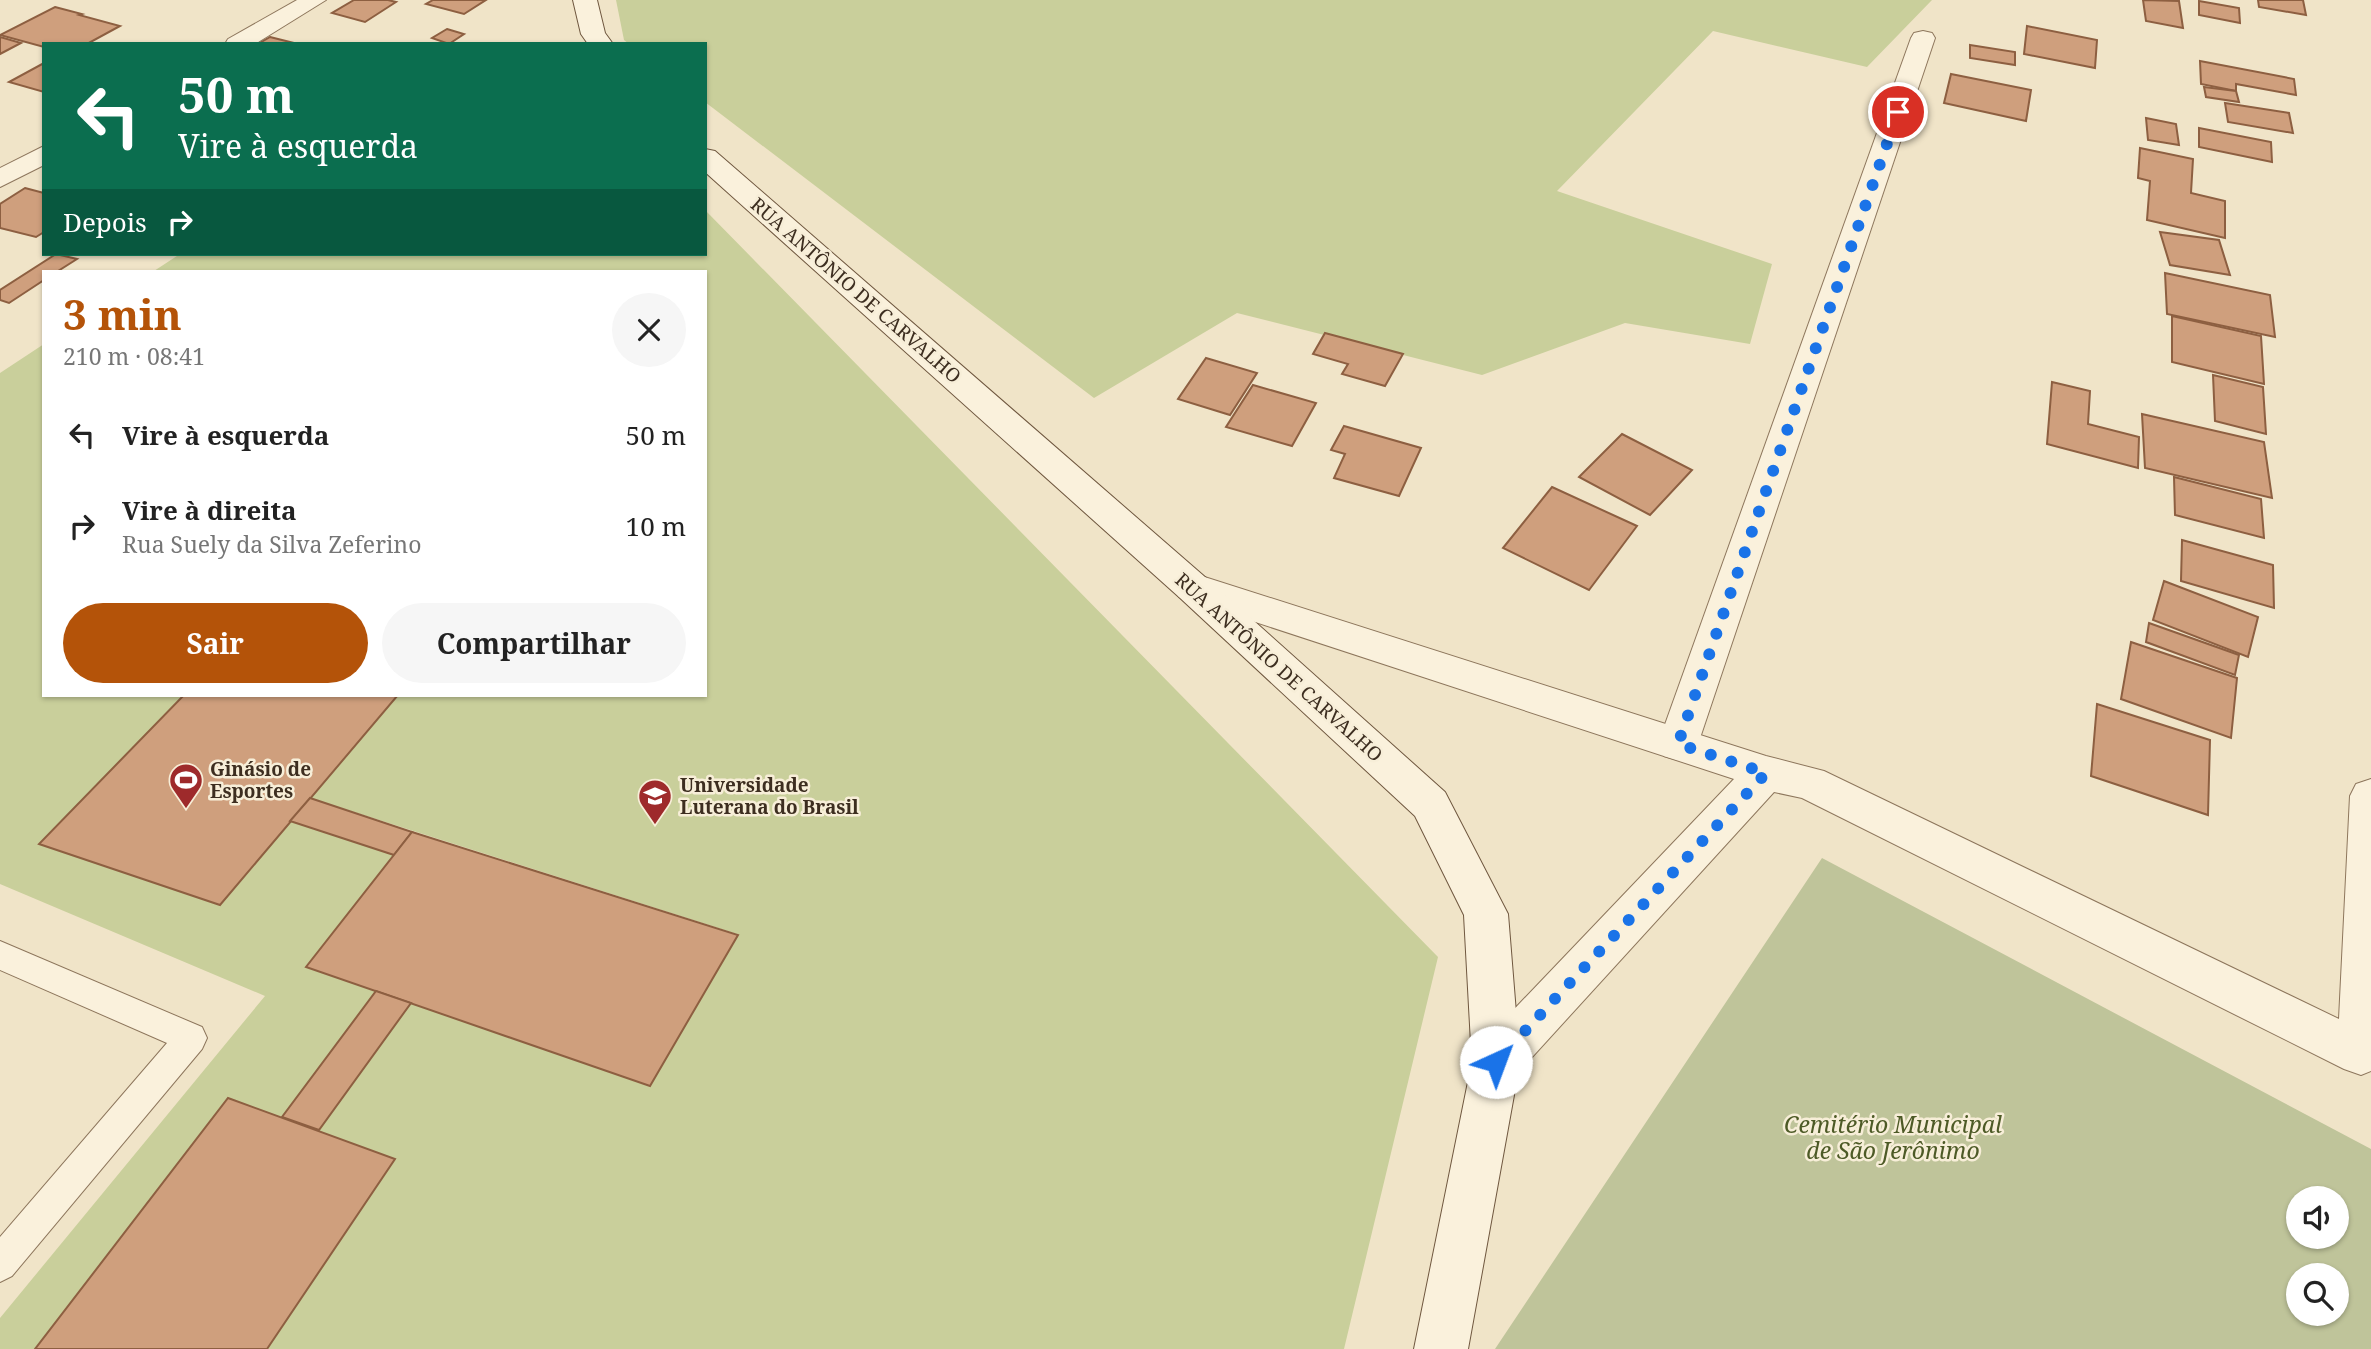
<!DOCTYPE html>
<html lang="pt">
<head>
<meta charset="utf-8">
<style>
	body { margin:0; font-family:"Noto Serif",serif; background:#f6f6f6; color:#222; height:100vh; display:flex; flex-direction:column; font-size:26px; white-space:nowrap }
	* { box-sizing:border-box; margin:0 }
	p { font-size:23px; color:#767676 }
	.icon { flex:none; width:38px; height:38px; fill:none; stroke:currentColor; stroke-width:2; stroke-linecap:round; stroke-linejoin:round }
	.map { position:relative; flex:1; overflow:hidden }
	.details { position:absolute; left:42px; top:270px; width:665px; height:427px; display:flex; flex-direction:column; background:#fff; border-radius:0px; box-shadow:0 2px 5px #0004 }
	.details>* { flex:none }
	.banner { position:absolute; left:42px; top:42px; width:665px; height:214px; border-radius:0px; box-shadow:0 2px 5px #0004; background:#0b6e4f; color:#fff; overflow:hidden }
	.controls { position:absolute; left:2286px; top:1186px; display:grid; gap:14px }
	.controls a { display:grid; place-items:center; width:63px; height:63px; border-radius:50%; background:#fff; box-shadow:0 2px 5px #0004; font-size:35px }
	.pin { position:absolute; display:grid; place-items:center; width:60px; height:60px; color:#fff; margin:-30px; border:4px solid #fff; border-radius:50%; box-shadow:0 2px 7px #0007 }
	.me { position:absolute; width:77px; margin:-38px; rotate:43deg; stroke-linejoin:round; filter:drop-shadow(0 0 5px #0008) }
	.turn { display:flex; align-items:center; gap:24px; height:147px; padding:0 21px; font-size:32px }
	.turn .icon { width:91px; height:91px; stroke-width:2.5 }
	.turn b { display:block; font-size:49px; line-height:60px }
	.then { display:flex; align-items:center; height:66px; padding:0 21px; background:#0003; gap:14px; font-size:26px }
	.round { display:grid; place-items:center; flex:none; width:74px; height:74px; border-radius:37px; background:#f6f6f6 }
	.overview { display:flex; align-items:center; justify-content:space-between; height:119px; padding:0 21px }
	h1 { font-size:42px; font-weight:700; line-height:52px; color:#b45309 }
	.action { display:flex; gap:14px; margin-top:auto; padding:14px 21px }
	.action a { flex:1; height:80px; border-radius:42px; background:#b45309; color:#fff; font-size:28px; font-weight:700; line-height:80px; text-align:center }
	.action a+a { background:#f6f6f6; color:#222 }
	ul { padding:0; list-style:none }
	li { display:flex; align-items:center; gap:21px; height:91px; padding:0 21px }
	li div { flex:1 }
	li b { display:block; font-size:26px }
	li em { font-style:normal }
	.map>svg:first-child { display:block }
</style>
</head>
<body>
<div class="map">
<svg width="2371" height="1349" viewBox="0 0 2371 1349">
	<rect width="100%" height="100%" fill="#f0e4c8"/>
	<g fill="#c9cf9b">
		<path d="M616,0H1932L1867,67L1713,31L1557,191L1772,264L1750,344L1625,323L1482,375L1237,313L1094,398L705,102V44H629L624,40Z"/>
		<path d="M705,210L1438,957L1344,1349H0V1318L265,996L0,884V373L44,344V695H184L40,843L290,821L394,855L307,966L650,1086L737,934L310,798L398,695H705V271H154L180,254H705Z"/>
	</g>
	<path fill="#bfc49a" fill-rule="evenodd" d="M1822,858L2371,1149V1349H1495ZM2298,1199H2336V1237H2298ZM2298,1276H2336V1314H2298Z"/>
	<g fill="#cf9f7d" stroke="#8d5f41" stroke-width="2">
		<path d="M354,0H388L396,2L365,22L332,13Z"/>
		<path d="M433,0H486L464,14L426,4Z"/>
		<path d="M2143,0L2179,1L2183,28L2146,21Z"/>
		<path d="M2258,0H2303L2306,15L2259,7Z"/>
		<path d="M2199,1L2239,8L2240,23L2199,15Z"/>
		<path d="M55,7L82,14L79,15L120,26L87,44H44V47L0,35Z"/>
		<path d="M2027,26L2097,40L2095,68L2024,54Z"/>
		<path d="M447,29L464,34L449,44L432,38Z"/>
		<path d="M0,37L21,43L0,54Z"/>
		<path d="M270,37L298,44H258Z"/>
		<path d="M1970,45L2015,52V65L1970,58Z"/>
		<path d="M2200,61L2294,79L2296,95L2236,84V91L2201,84Z"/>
		<path d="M44,63V92L9,82Z"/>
		<path d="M1951,74L2031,90L2026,121L1944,103Z"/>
		<path d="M2204,87L2236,91L2239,102L2206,97Z"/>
		<path d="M2225,103L2289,113L2293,133L2228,122Z"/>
		<path d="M2146,118L2176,124L2179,145L2148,140Z"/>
		<path d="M2199,128L2271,142L2272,162L2199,147Z"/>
		<path d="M2140,148L2193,159L2191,193L2225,201V238L2147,220L2150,181L2138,178Z"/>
		<path d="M25,188L44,193V232L36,237L0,228V204Z"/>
		<path d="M2160,232L2219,240L2230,275L2170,265Z"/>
		<path d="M56,254L77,259L58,271H44V280L9,303L0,300V290Z"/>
		<path d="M2165,273L2270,295L2275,337L2167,314Z"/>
		<path d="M2172,316L2261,336L2264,384L2172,362Z"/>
		<path d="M1325,333L1403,354L1385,386L1342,374L1348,364L1313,354Z"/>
		<path d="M1206,358L1257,373L1230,415L1178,399Z"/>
		<path d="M2213,375L2263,387L2266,434L2215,421Z"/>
		<path d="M2052,382L2090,391L2088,424L2139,437L2138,468L2047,444Z"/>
		<path d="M1253,385L1316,403L1292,446L1226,427Z"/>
		<path d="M2142,414L2264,442L2272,498L2145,468Z"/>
		<path d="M1344,426L1421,448L1399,496L1334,478L1345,454L1331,450Z"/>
		<path d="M1622,434L1692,470L1650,515L1579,477Z"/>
		<path d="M2174,477L2261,499L2264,538L2175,515Z"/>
		<path d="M1552,487L1637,526L1589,590L1503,548Z"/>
		<path d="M2182,540L2273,565L2274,608L2181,581Z"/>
		<path d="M2164,581L2258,617L2248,657L2153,620Z"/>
		<path d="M2149,623L2239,655L2235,675L2146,642Z"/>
		<path d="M2131,642L2237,678L2231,738L2121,699Z"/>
		<path d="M184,695H398L220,905L39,844Z"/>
		<path d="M2097,704L2210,740L2208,815L2091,776Z"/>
		<path d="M310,798L412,832L394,855L290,821Z"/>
		<path d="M412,832L738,935L650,1086L306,967Z"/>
		<path d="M376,991L411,1003L319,1130L282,1117Z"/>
		<path d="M228,1098L395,1159L267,1349H35Z"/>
	</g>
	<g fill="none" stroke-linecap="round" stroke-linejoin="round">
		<g stroke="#8d765c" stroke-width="2">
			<path id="service" d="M0,941L202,1027L207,1038L202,1049L12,1276L0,1282V1237L167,1043L0,970Z"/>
		</g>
		<g stroke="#8d765c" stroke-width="2">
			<g id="minor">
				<path d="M297,0H326L255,44H225L228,39Z"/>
				<path d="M1923,31L1932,33L1935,38L1698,744L1692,756L1678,760L1664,756L1658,744L1911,38L1914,33Z"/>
				<path d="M44,146V165L0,187V168Z"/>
			</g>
		</g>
		<g stroke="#8d765c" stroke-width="2">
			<path id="tertiary" d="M1192,573L1766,756L1824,771L2339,1019L2350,796L2356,784L2371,779V1071L2361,1075L2344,1069L1802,798L1774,792L1513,1078L1496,1085L1479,1078L1472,1062L1479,1046L1734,779L1179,597L1174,587L1179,577Z"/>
		</g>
		<g stroke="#6f573f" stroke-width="2">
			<g id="secondary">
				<path d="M573,0H597L605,33L613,44H588L581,34Z"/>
				<path d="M705,149L715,151L1205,577L1445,792L1508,914L1520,1062L1468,1349H1414L1472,1062L1464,915L1415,816L1179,597L705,172Z"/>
			</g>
		</g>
		<use href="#service" fill="#faf1dc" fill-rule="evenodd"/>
		<use href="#minor" fill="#faf1dc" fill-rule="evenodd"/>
		<use href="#tertiary" fill="#faf1dc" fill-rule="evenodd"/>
		<use href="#secondary" fill="#faf1dc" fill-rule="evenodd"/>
	</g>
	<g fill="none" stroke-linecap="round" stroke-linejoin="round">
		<path stroke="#1a73e8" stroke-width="12" stroke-dasharray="0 21.6" d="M1496,1062L1766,773L1678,744L1898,112"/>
	</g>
	<defs>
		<g id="stadium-pin" transform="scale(1.75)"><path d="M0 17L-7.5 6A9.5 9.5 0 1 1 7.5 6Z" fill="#9e2a2b" stroke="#f7eed8"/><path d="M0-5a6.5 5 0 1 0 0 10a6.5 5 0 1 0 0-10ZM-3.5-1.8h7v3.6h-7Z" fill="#fff"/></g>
		<g id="university-pin" transform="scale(1.75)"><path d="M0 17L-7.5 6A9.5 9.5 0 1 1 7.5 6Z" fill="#9e2a2b" stroke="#f7eed8"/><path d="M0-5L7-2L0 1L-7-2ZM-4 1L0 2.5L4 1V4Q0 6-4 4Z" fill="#fff"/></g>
	</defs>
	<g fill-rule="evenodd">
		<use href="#stadium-pin" x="186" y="780"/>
		<use href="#university-pin" x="655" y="796"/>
	</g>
	<g text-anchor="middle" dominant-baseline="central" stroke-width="5" stroke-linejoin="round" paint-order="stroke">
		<g font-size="19" fill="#3d2e20" stroke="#f7eed8">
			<text transform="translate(856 290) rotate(41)">RUA ANTÔNIO DE CARVALHO</text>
			<text transform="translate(1279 667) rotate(42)">RUA ANTÔNIO DE CARVALHO</text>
		</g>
		<g font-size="19" font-weight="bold" fill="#3d2e20" stroke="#f7eed8" text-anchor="start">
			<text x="210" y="769">Ginásio de<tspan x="210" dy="22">Esportes</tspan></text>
			<text x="680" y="785">Universidade<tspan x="680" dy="22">Luterana do Brasil</tspan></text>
		</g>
		<g font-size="23" font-style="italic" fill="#4d5a26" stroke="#f7eed8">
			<text x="1893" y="1124">Cemitério Municipal<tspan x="1893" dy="26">de São Jerônimo</tspan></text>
		</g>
	</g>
</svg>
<div class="controls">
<a><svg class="icon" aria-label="sound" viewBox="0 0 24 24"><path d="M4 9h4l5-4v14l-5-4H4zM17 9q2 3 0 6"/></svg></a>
<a><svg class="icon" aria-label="search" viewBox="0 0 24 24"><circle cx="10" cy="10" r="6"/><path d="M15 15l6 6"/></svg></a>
</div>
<div class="pin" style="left:1898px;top:112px;background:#d93025"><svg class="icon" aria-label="arrive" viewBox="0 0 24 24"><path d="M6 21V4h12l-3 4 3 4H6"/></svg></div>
<svg class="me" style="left:1496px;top:1062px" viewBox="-20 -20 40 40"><circle r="19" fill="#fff"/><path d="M0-13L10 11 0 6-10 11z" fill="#1a73e8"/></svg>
<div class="banner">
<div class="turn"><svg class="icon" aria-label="left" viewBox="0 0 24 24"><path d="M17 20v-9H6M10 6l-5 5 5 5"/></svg><div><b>50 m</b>Vire à esquerda</div></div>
<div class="then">Depois<svg class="icon" aria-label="right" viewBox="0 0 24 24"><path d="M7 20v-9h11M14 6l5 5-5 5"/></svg></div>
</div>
<section class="details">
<div class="overview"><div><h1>3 min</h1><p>210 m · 08:41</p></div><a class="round"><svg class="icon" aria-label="close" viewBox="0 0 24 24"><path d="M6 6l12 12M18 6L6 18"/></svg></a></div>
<ul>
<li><svg class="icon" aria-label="left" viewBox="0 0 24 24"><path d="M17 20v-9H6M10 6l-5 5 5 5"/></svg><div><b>Vire à esquerda</b></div><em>50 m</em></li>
<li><svg class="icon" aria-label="right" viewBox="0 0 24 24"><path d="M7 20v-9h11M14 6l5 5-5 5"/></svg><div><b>Vire à direita</b><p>Rua Suely da Silva Zeferino</p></div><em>10 m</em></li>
</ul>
<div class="action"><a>Sair</a><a>Compartilhar</a></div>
</section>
</div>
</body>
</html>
